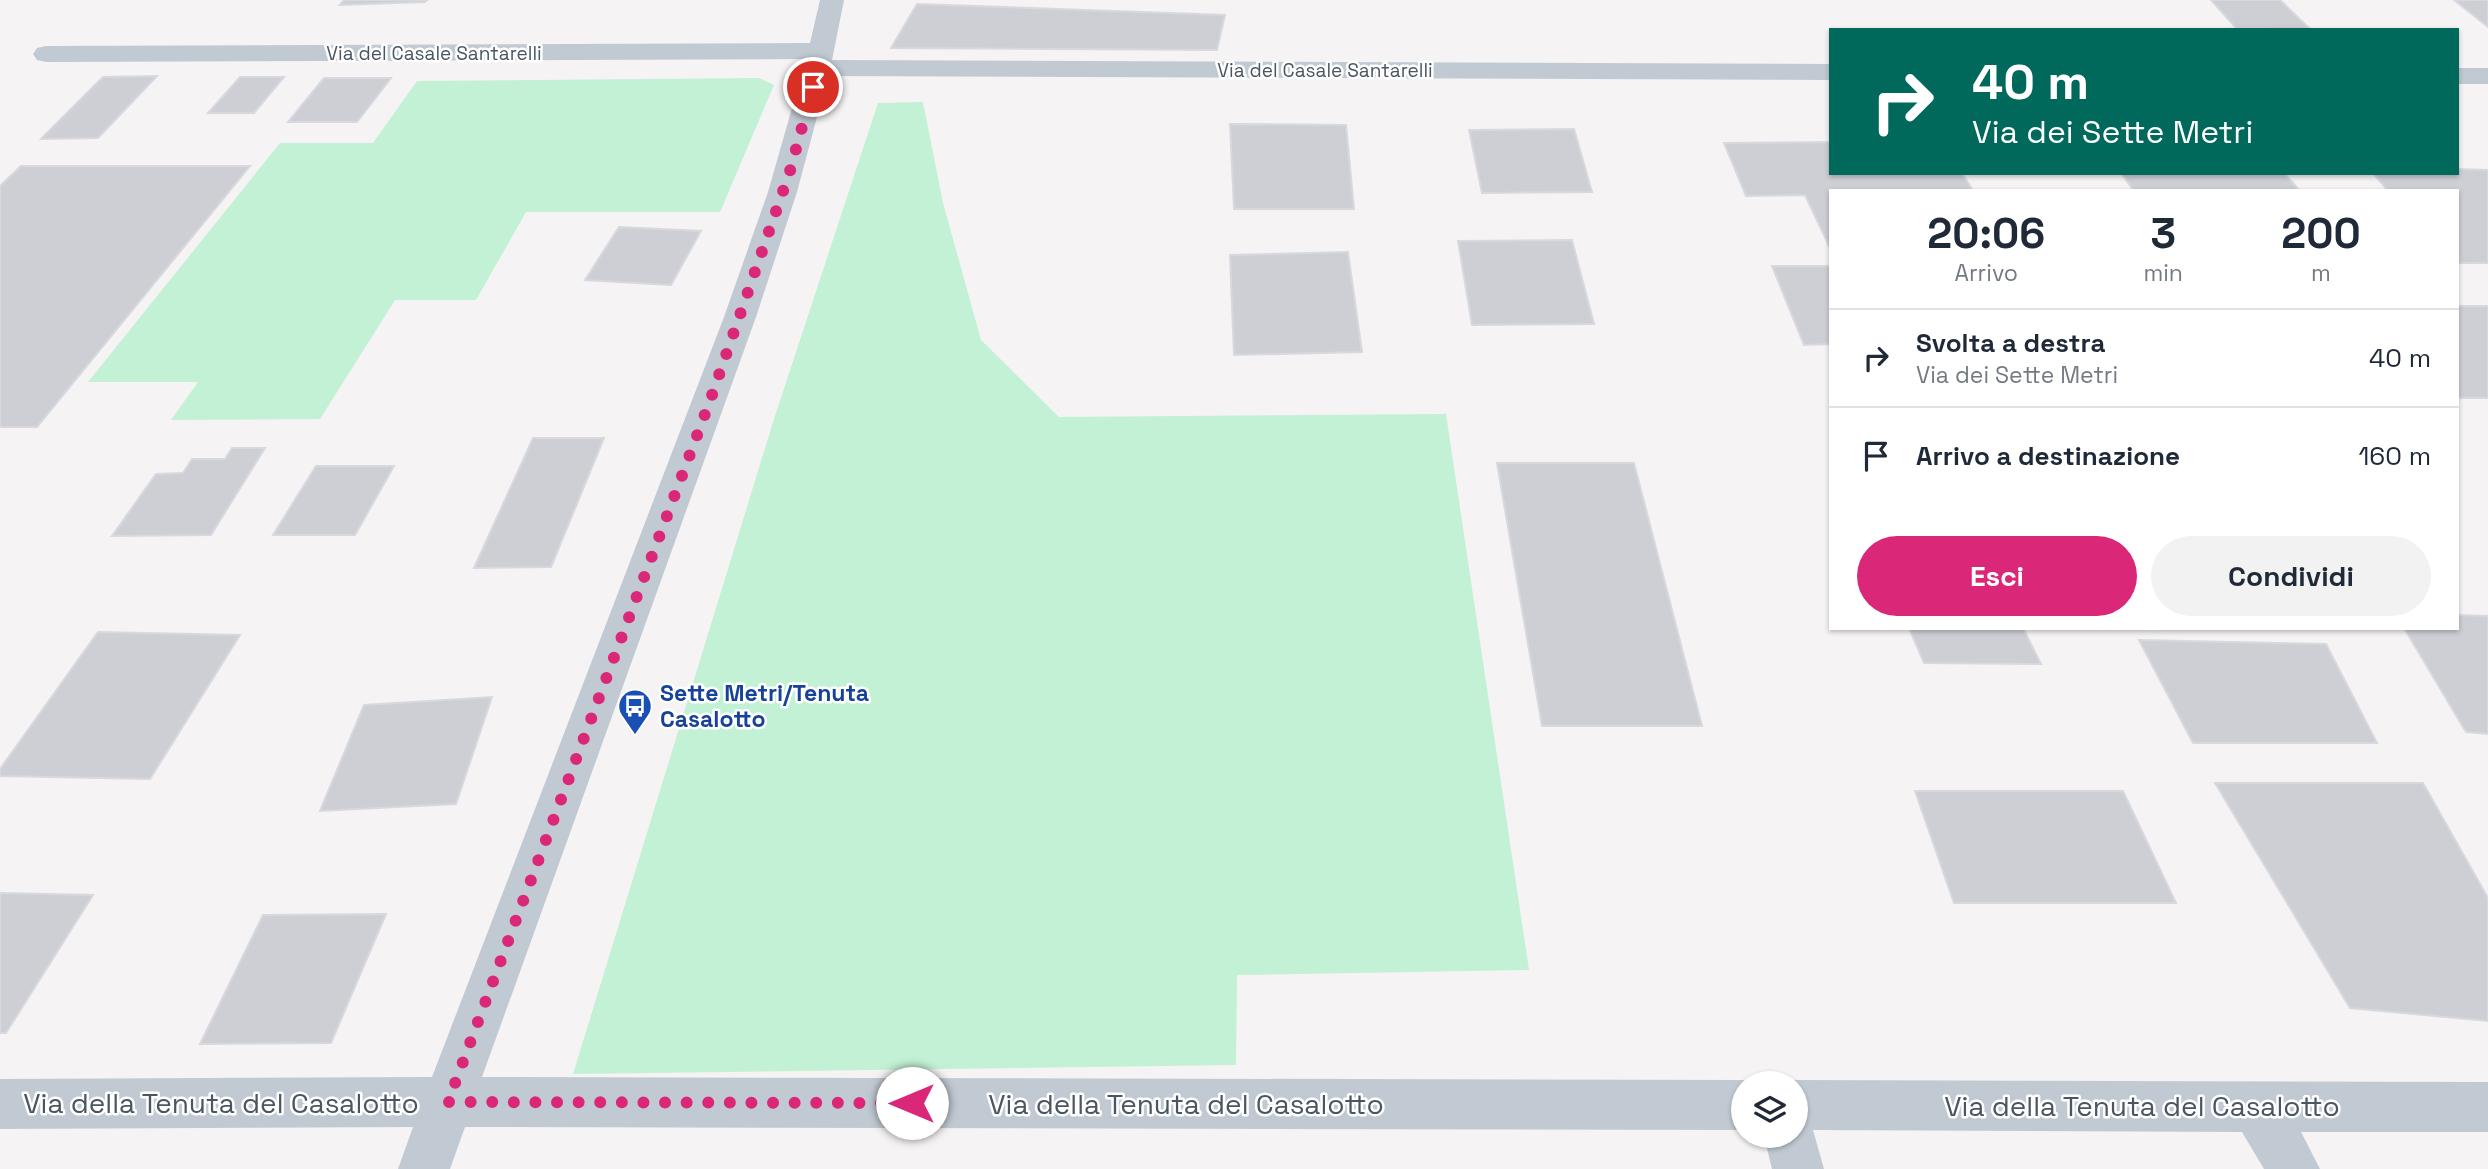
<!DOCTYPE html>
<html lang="it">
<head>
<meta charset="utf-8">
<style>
	body { margin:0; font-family:"Space Grotesk",sans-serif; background:#f2f2f3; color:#1f2937; height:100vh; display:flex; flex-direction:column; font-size:26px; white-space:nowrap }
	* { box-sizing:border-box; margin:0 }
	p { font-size:23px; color:#747a83 }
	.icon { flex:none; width:38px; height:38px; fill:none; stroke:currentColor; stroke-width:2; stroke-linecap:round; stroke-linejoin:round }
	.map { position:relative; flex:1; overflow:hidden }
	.details { position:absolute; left:1829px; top:189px; width:630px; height:441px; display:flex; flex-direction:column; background:#fff; border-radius:0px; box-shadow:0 2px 5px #0004 }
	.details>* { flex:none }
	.guide { position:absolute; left:1829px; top:28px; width:630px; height:147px; border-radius:0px; box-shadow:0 2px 5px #0004; background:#00695c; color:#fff; overflow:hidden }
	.fabs { position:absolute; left:1731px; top:1071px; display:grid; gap:14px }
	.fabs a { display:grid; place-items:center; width:77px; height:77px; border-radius:50%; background:#fff; box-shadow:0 2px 5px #0004; font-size:35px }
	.pin { position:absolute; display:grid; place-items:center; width:60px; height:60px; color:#fff; margin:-30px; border:4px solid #fff; border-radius:50%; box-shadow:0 2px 7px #0007 }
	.me { position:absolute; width:77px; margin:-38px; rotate:270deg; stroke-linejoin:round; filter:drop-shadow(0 0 5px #0008) }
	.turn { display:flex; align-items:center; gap:24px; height:147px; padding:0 28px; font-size:32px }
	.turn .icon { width:91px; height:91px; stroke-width:2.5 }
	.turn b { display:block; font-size:49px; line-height:60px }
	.eta { display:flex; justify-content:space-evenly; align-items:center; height:119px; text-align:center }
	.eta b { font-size:42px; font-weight:700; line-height:49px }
	.cta { display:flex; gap:14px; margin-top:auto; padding:14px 28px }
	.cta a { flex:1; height:80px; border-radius:42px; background:#db2777; color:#fff; font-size:28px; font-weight:700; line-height:80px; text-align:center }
	.cta a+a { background:#f2f2f3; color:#1f2937 }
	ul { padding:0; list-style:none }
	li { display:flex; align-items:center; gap:21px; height:98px; padding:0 28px; border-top:2px solid #e0e1e3 }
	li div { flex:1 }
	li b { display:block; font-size:26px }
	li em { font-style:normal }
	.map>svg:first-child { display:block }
</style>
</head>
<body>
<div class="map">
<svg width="2488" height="1169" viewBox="0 0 2488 1169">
	<rect width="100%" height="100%" fill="#f5f3f3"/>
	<g fill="#c3f1d5">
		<path d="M759,78L774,85L720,212H526L476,300H395L320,419L171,420L198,382H88L280,143H373L417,81Z"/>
		<path d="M923,102L943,203L981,340L1059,417L1446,414L1529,970L1237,975L1236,1065L573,1074L774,419L878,103Z"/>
	</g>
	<g fill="#cdcfd5" stroke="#d7d9de" stroke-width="2">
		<path d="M344,0H427L425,2L340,5Z"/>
		<path d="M2211,0H2280L2311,30L2236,28Z"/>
		<path d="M2454,0H2488V27Z"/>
		<path d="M917,4L1225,15L1217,50L891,48Z"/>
		<path d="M157,76L98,138L41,139L103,77Z"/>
		<path d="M240,77H284L254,113H208Z"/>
		<path d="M324,78H391L357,122H288Z"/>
		<path d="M1230,124L1346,125L1354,209H1234Z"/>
		<path d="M1574,129L1592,192L1482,193L1469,130Z"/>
		<path d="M1830,142V173H1962L1973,191H1830V248L1805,195L1746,196L1724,143Z"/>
		<path d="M21,166H250L37,427H0V186Z"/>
		<path d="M2457,169L2488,170V263H2457V191H2388L2373,173H2457Z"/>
		<path d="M2121,173H2284L2300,191H2134Z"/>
		<path d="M619,227L701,231L671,285L585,280Z"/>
		<path d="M1572,240L1594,324L1472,325L1458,241Z"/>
		<path d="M1348,252L1362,352L1234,355L1230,255Z"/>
		<path d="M1772,266H1830V344L1804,345Z"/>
		<rect x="2457" y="306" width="31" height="92"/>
		<path d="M533,438H604L551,567L474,568Z"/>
		<path d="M232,448H265L211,535L112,536L156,474L183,473L192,459H225Z"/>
		<path d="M1497,463H1634L1702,726H1542Z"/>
		<path d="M316,466H394L355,535H273Z"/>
		<path d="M2457,615L2488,616V734L2466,732L2404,628H2457Z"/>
		<path d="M1909,628H2023L2041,664L1924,663Z"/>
		<path d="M98,632L240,635L150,779L0,776V769Z"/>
		<path d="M2139,640L2326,644L2377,743H2193Z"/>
		<path d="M492,697L456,804L320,811L364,705Z"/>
		<path d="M2215,783H2423L2488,898V1021L2350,1008Z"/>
		<path d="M1915,791H2123L2176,903H1954Z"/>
		<path d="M0,893L93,895L6,1033H0Z"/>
		<path d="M386,914L331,1043L200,1044L263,915Z"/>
	</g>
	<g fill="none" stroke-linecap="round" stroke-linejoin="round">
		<g fill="#c1cad2" fill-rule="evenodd">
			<path d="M820,0H844L832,60L1830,64V80L828,76L797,192L756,317L482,1077L1743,1080L1752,1083H1743V1130L465,1127L450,1169H398L413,1127L0,1129V1079L432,1077L724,317L768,192L806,59L46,62L37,60L33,54L37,48L46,46L810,43Z"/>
			<rect x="2457" y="68" width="31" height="16"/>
			<path d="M1796,1080L2488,1082V1132H2301L2320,1169H2264L2242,1132L1813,1130L1824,1169H1772L1764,1136H1796V1083H1787Z"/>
		</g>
	</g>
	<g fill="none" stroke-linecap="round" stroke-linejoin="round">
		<path stroke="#db2777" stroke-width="12" stroke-dasharray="0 21.6" d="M813,87L790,171L711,398L448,1102L912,1103"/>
	</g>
	<defs>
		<g id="bus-pin" transform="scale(1.75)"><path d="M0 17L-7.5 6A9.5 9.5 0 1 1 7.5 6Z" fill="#1a4fb4" stroke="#fff"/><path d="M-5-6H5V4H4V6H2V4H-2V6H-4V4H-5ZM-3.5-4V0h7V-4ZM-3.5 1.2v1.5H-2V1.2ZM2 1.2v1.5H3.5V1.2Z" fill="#fff"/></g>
	</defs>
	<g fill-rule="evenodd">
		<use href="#bus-pin" x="635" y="706"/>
	</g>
	<g text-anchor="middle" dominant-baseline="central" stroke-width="5" stroke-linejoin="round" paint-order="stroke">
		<g font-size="19" fill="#4a5661" stroke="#fff">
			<text x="434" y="53">Via del Casale Santarelli</text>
			<text x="1325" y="70">Via del Casale Santarelli</text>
		</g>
		<g font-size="23" font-weight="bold" fill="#164399" stroke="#fff" text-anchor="start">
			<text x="660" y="693">Sette Metri/Tenuta<tspan x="660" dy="26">Casalotto</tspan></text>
		</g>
		<g font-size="28" fill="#4a5661" stroke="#fff">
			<text x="221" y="1103">Via della Tenuta del Casalotto</text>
			<text x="1186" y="1104">Via della Tenuta del Casalotto</text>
			<text x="2142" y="1106">Via della Tenuta del Casalotto</text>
		</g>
	</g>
</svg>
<div class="fabs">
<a><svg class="icon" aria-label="layers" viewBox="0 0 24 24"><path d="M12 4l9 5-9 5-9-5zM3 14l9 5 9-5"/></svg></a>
</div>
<div class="pin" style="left:813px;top:87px;background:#d93025"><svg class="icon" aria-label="arrive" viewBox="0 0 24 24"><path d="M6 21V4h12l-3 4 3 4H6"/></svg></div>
<svg class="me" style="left:912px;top:1103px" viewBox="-20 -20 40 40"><circle r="19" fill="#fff"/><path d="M0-13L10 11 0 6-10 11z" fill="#db2777"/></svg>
<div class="guide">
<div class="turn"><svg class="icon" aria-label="right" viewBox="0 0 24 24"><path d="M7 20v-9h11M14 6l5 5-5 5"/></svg><div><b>40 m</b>Via dei Sette Metri</div></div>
</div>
<section class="details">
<div class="eta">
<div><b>20:06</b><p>Arrivo</p></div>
<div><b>3</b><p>min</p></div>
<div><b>200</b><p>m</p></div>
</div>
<ul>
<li><svg class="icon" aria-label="right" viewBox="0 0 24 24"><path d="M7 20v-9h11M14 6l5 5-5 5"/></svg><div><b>Svolta a destra</b><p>Via dei Sette Metri</p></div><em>40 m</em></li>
<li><svg class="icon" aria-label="arrive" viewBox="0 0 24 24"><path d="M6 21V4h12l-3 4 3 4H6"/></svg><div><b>Arrivo a destinazione</b></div><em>160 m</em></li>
</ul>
<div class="cta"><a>Esci</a><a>Condividi</a></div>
</section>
</div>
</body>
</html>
